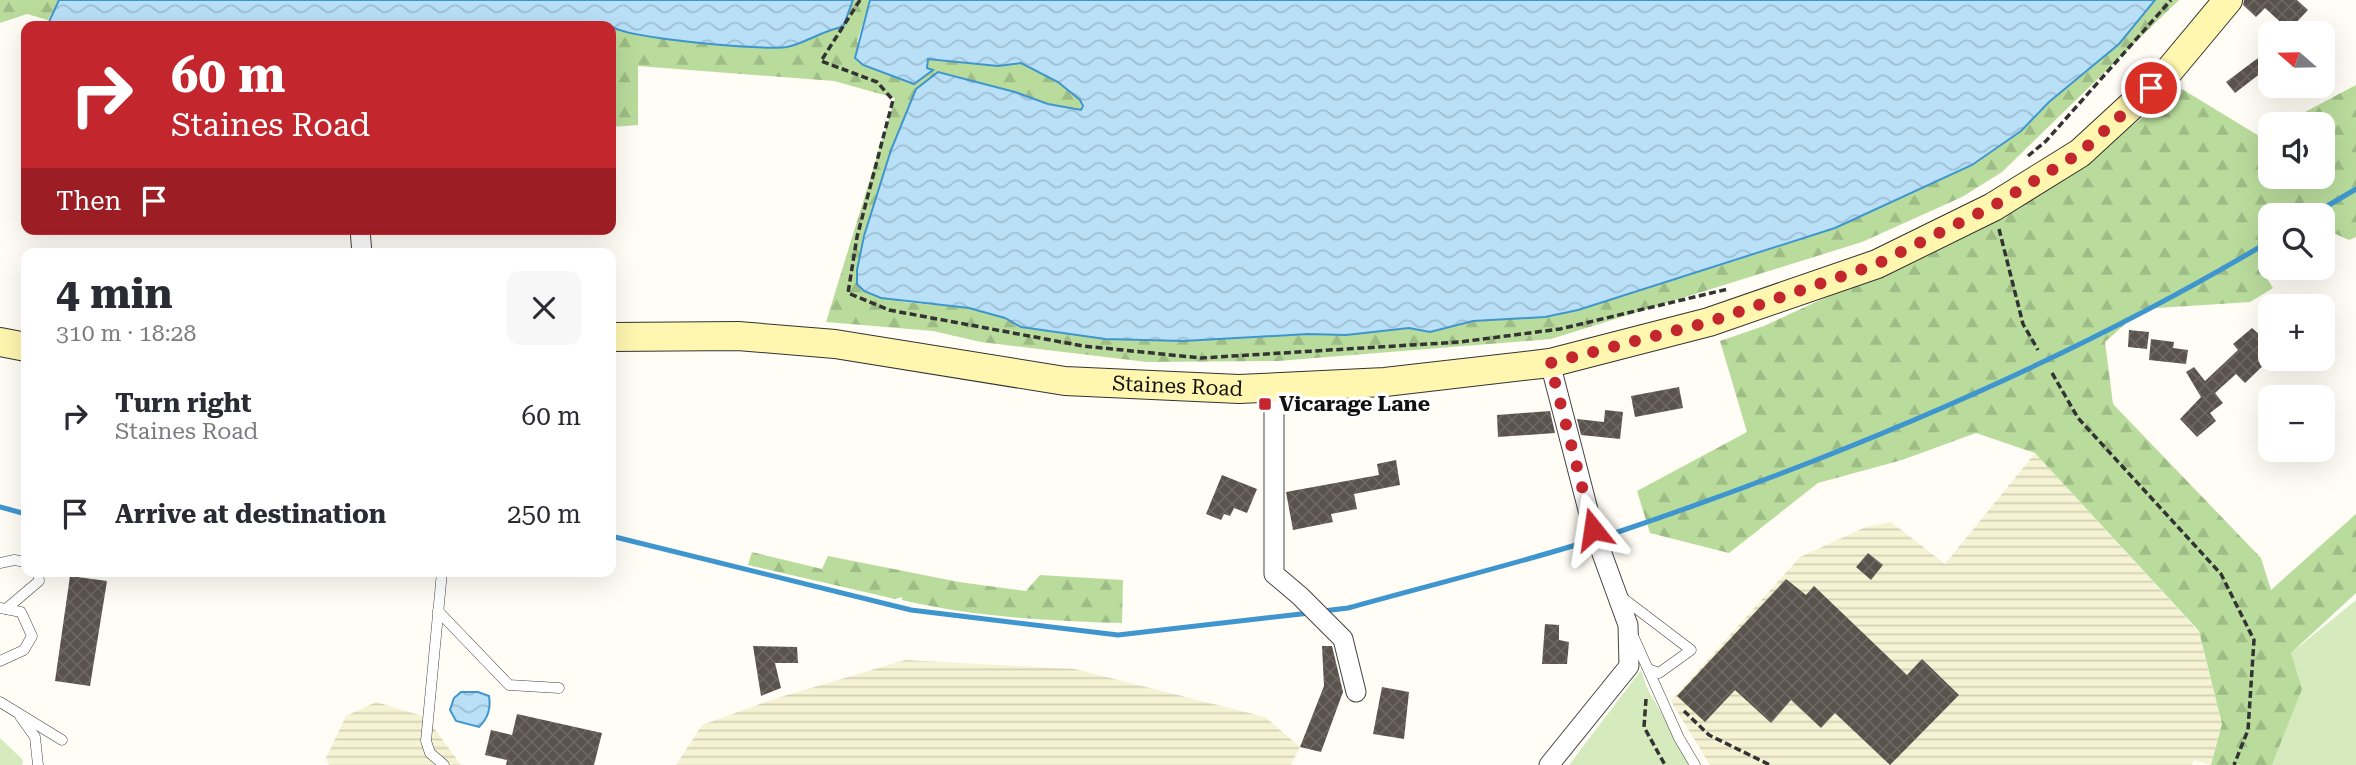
<!DOCTYPE html>
<html lang="en">
<head>
<meta charset="utf-8">
<style>
	body { margin:0; font-family:"Roboto Serif",serif; background:#f7f7f7; color:#2b2b33; height:100vh; display:flex; flex-direction:column; font-size:26px; white-space:nowrap }
	* { box-sizing:border-box; margin:0 }
	p { font-size:23px; color:#7c7c81 }
	.icon { flex:none; width:38px; height:38px; fill:none; stroke:currentColor; stroke-width:2; stroke-linecap:round; stroke-linejoin:round }
	.map { position:relative; flex:1; overflow:hidden }
	.drawer { position:absolute; left:21px; top:248px; width:595px; height:329px; display:flex; flex-direction:column; background:#fff; border-radius:14px; box-shadow:0 7px 28px #0002 }
	.drawer>* { flex:none }
	.banner { position:absolute; left:21px; top:21px; width:595px; height:214px; border-radius:14px; box-shadow:0 7px 28px #0002; background:#c4262e; color:#fff; overflow:hidden }
	.needle { width:46px; rotate:290deg }
	.buttons { position:absolute; left:2258px; top:21px; display:grid; gap:14px }
	.buttons a { display:grid; place-items:center; width:77px; height:77px; border-radius:14px; background:#fff; box-shadow:0 7px 28px #0002; font-size:35px }
	.pin { position:absolute; display:grid; place-items:center; width:60px; height:60px; color:#fff; margin:-30px; border:4px solid #fff; border-radius:50%; box-shadow:0 2px 7px #0007 }
	.me { position:absolute; width:77px; margin:-38px; rotate:345deg; stroke-linejoin:round; filter:drop-shadow(0 0 5px #0008) }
	.turn { display:flex; align-items:center; gap:24px; height:147px; padding:0 35px; font-size:32px }
	.turn .icon { width:91px; height:91px; stroke-width:2.5 }
	.turn b { display:block; font-size:49px; line-height:60px }
	.then { display:flex; align-items:center; height:66px; padding:0 35px; background:#0003; gap:14px; font-size:26px }
	.round { display:grid; place-items:center; flex:none; width:74px; height:74px; border-radius:14px; background:#f7f7f7 }
	.summary { display:flex; align-items:center; justify-content:space-between; height:119px; padding:0 35px }
	h1 { font-size:42px; font-weight:700; line-height:52px }
	ul { padding:0; list-style:none }
	li { display:flex; align-items:center; gap:21px; height:98px; padding:0 35px }
	li div { flex:1 }
	li b { display:block; font-size:26px }
	li em { font-style:normal }
	.map>svg:first-child { display:block }
</style>
</head>
<body>
<div class="map">
<svg width="2356" height="765" viewBox="0 0 2356 765">
	<defs>
		<pattern id="farmland-rules" width="6" height="5" patternUnits="userSpaceOnUse" patternTransform="scale(1.75)"><rect width="6" height="5" fill="#f6f3d4"/><path d="M0 2.5h6" fill="none" stroke="#d2cfb5"/></pattern>
		<pattern id="forest-firs" width="22" height="20" patternUnits="userSpaceOnUse" patternTransform="scale(1.75)"><rect width="22" height="20" fill="#b9dc9c"/><path d="M5 1l3.5 6h-7zM16 11l3.5 6h-7z" fill="#9ebc85"/></pattern>
		<pattern id="water-waves" width="16" height="10" patternUnits="userSpaceOnUse" patternTransform="scale(1.75)"><rect width="16" height="10" fill="#b9e0f7"/><path d="M0 5q4-4 8 0t8 0" fill="none" stroke="#9ebfd3"/></pattern>
		<pattern id="building-cross-hatch" width="8" height="8" patternUnits="userSpaceOnUse" patternTransform="scale(1.75)"><rect width="8" height="8" fill="#5a524d"/><path d="M0 0l8 8M0 8l8-8" fill="none" stroke="#6d6662"/></pattern>
	</defs>
	<rect width="100%" height="100%" fill="#fffdf5"/>
	<g fill="url(#farmland-rules)">
		<path d="M2035,453L2199,632L2222,724L2211,765L2194,760L2192,765H1710L1671,701L1800,557L1866,527L1891,522L1945,564Z"/>
		<path d="M905,660L1075,669L1265,717L1300,747L1291,765H676L702,725L774,699Z"/>
		<path d="M376,702L426,717L461,765H329L326,758L346,716Z"/>
	</g>
	<g fill="#d5ebbd">
		<path d="M2356,600V765H2272L2296,703L2291,653Z"/>
		<path d="M1641,670L1647,688L1691,765H1569Z"/>
		<path d="M0,738L23,760L22,765H0Z"/>
	</g>
	<g fill="url(#forest-firs)">
		<path d="M0,0H59L48,20L27,14L0,23Z"/>
		<path d="M853,0H870L857,42L914,84L932,70L927,68L928,59L998,66L1021,63L1058,82L1080,100L1082,110L1048,104L1015,92L938,72L916,89L891,150L864,236L857,270V284L903,302L969,308L1005,318L1021,327L1105,339L1183,341L1308,334L1346,335L1409,328L1430,332L1473,321L1545,317L1722,265L1835,228L1972,165L2021,131L2049,102L2119,44L2155,0H2179L2002,172L1962,197L1862,242L1551,339L1278,361L1147,362L981,342L933,331L826,322L895,98L834,81L638,66V125L611,127V28L643,36L761,48L843,27Z"/>
		<path d="M2356,85V237L2349,240L2322,228V215H2270V259L2259,265L2273,288L2250,302L2142,309L2105,342L2113,404L2261,558L2271,590L2356,514V593L2291,653L2302,689L2272,765H2211L2222,724L2199,631L2035,453L1976,433L1902,460L1818,483L1729,553L1650,533L1637,491L1747,432L1720,341L1764,326L2019,208L2182,89L2259,136L2270,130V177H2322V124H2282Z"/>
		<path d="M752,552L822,569L828,556L959,582L1026,591L1040,575L1123,580L1122,623C1048,621 975,617 902,600V597L895,599L748,565Z"/>
	</g>
	<g fill="url(#water-waves)" stroke="#3f96cf" stroke-width="2">
		<path d="M59,0H853L843,27C823,30 806,43 787,47C764,51 625,38 611,26H47Z"/>
		<path d="M870,0H2155L2119,44L2049,102L2021,131L1972,165L1835,228L1578,310L1545,317L1473,321L1430,332L1409,328L1346,335L1308,334L1183,341L1105,339L1021,327L1005,318L969,308L881,298L864,291L857,284V270L864,236L891,150L916,89L938,72L1015,92L1048,104L1081,110L1083,106L1080,100L1058,82L1021,63L998,66L928,59L927,68L933,70L914,84L863,65L855,58Z"/>
		<path d="M461,692H478L489,696C491,709 488,718 479,727L456,721L450,710L454,698Z"/>
	</g>
	<g fill="none" stroke-linecap="round" stroke-linejoin="round">
		<g stroke="#3f96cf" stroke-width="5">
			<path d="M2312,215L2356,189"/>
			<path d="M0,507L26,514"/>
			<path d="M611,536L911,610L1118,635L1310,613"/>
			<path d="M1323,611L1348,608C1437,583 1529,561 1618,532C1843,456 2066,363 2270,241"/>
		</g>
	</g>
	<g fill="url(#building-cross-hatch)">
		<path d="M2244,0H2297L2308,10L2289,30L2265,8L2256,17L2243,5Z"/>
		<path d="M2270,49V66L2235,93L2226,82Z"/>
		<path d="M2270,324V359L2245,383L2236,374L2215,393L2223,403L2210,413L2216,421L2197,437L2180,419L2201,397L2186,372L2194,367L2205,381L2238,350L2233,344L2252,328L2260,335Z"/>
		<path d="M2129,330L2149,332L2147,349L2128,347Z"/>
		<path d="M2151,339L2174,342L2173,348L2188,350L2186,364L2149,360Z"/>
		<path d="M1679,387L1683,408L1635,417L1631,396Z"/>
		<path d="M1605,410L1623,412L1620,439L1581,435L1577,419L1604,422Z"/>
		<path d="M1550,411L1555,433L1498,437L1497,415Z"/>
		<path d="M1396,460L1400,485L1354,494L1357,509L1331,514L1333,522L1293,530L1286,492L1379,475L1377,464Z"/>
		<path d="M1222,475L1257,489L1247,513L1234,508L1230,516L1224,514L1221,520L1206,514Z"/>
		<path d="M1868,553L1883,565L1871,580L1856,567Z"/>
		<path d="M70,576L107,581L90,686L55,681Z"/>
		<path d="M1786,579L1806,595L1814,586L1907,675L1922,659L1959,695L1890,765L1835,713L1821,728L1791,700L1771,723L1735,690L1705,722L1677,696Z"/>
		<path d="M1545,624L1559,625V640L1569,642L1567,664H1542Z"/>
		<path d="M753,646L797,647L798,663H775L781,688L761,696Z"/>
		<path d="M1322,646H1332L1343,692L1321,752L1300,747L1324,686Z"/>
		<path d="M1382,687L1409,692L1404,739L1373,734Z"/>
		<path d="M517,714L602,733L594,765H506L507,760L485,755L491,730L512,735Z"/>
	</g>
	<g fill="none" stroke-linecap="round" stroke-linejoin="round">
		<g stroke="#444" stroke-width="11">
			<g id="lane">
				<path d="M0,563L14,560L26,562"/>
				<path d="M442,572L426,741L430,753L444,765"/>
				<path d="M1620,596L1691,650L1659,673L1648,669"/>
				<path d="M0,608L21,612L32,636L24,650L0,661"/>
				<path d="M6,609L39,581L38,572"/>
				<path d="M438,611L509,685L559,688"/>
				<path d="M1634,638L1679,738L1695,765"/>
				<path d="M0,702L62,740"/>
				<path d="M20,716L35,737L38,765"/>
			</g>
		</g>
		<g stroke="#444" stroke-width="21">
			<g id="street">
				<path d="M360,229L362,254"/>
				<path d="M1274,387V574L1300,596L1343,639L1356,692"/>
				<path d="M1549,765L1629,666L1628,625L1593,529L1550,363"/>
			</g>
		</g>
		<g stroke="#333" stroke-width="30">
			<g id="secondary">
				<path id="s1" d="M611,337L738,336L835,344L1065,381L1239,389L1385,382L1550,363L1709,322L1877,264L1993,207L2080,153L2168,72L2228,0"/>
				<path d="M0,342L26,347"/>
			</g>
		</g>
		<g stroke="#333" stroke-width="3.5" stroke-dasharray="7 3.5" stroke-linecap="butt">
			<path d="M860,0L821,61L877,82L893,100L857,237L848,293L889,310L1083,346L1201,358L1460,342L1560,329L1728,289"/>
			<path d="M2028,156L2046,141L2171,0"/>
			<path d="M1999,229L2023,324L2038,350"/>
			<path d="M2052,373L2078,418L2221,574L2254,640L2248,730L2234,765"/>
			<path d="M1646,699L1644,727L1665,765"/>
			<path d="M1684,711L1709,735L1770,765"/>
		</g>
		<use href="#lane" stroke="#fff" stroke-width="10"/>
		<use href="#street" stroke="#fff" stroke-width="19"/>
		<use href="#secondary" stroke="#fff6b0" stroke-width="28"/>
	</g>
	<g fill="none" stroke-linecap="round" stroke-linejoin="round">
		<path stroke="#c4262e" stroke-width="12" stroke-dasharray="0 21.6" d="M1593,529L1550,363L1709,322L1877,264L1993,206L2080,153L2151,88"/>
	</g>
	<rect fill="#c4262e" stroke="#fff" stroke-width="2.5" x="1258" y="397" width="14" height="14" rx="3.5"/>
	<g text-anchor="middle" dominant-baseline="central" stroke-width="7" stroke-linejoin="round" paint-order="stroke">
		<g font-size="21" fill="#111" stroke="#fff">
			<text stroke="none"><textPath href="#s1" startOffset="570">Staines Road</textPath></text>
		</g>
		<g font-size="21" font-weight="bold" fill="#111" stroke="#fff" text-anchor="start">
			<text x="1279" y="404">Vicarage Lane</text>
		</g>
	</g>
</svg>
<div class="buttons">
<a><svg class="needle" viewBox="-14 -14 28 28"><path d="M0-13l5 13h-10z" fill="#e53935"/><path d="M0 13l5-13h-10z" fill="#7c7c81"/></svg></a>
<a><svg class="icon" aria-label="sound" viewBox="0 0 24 24"><path d="M4 9h4l5-4v14l-5-4H4zM17 9q2 3 0 6"/></svg></a>
<a><svg class="icon" aria-label="search" viewBox="0 0 24 24"><circle cx="10" cy="10" r="6"/><path d="M15 15l6 6"/></svg></a>
<a>+</a>
<a>−</a>
</div>
<div class="pin" style="left:2151px;top:88px;background:#d93025"><svg class="icon" aria-label="arrive" viewBox="0 0 24 24"><path d="M6 21V4h12l-3 4 3 4H6"/></svg></div>
<svg class="me" style="left:1593px;top:529px" viewBox="-20 -20 40 40"><path d="M0-17L14 15 0 8-14 15z" fill="#c4262e" stroke="#fff" stroke-width="4"/></svg>
<div class="banner">
<div class="turn"><svg class="icon" aria-label="right" viewBox="0 0 24 24"><path d="M7 20v-9h11M14 6l5 5-5 5"/></svg><div><b>60 m</b>Staines Road</div></div>
<div class="then">Then<svg class="icon" aria-label="arrive" viewBox="0 0 24 24"><path d="M6 21V4h12l-3 4 3 4H6"/></svg></div>
</div>
<section class="drawer">
<div class="summary"><div><h1>4 min</h1><p>310 m · 18:28</p></div><a class="round"><svg class="icon" aria-label="close" viewBox="0 0 24 24"><path d="M6 6l12 12M18 6L6 18"/></svg></a></div>
<ul>
<li><svg class="icon" aria-label="right" viewBox="0 0 24 24"><path d="M7 20v-9h11M14 6l5 5-5 5"/></svg><div><b>Turn right</b><p>Staines Road</p></div><em>60 m</em></li>
<li><svg class="icon" aria-label="arrive" viewBox="0 0 24 24"><path d="M6 21V4h12l-3 4 3 4H6"/></svg><div><b>Arrive at destination</b></div><em>250 m</em></li>
</ul>
</section>
</div>
</body>
</html>
